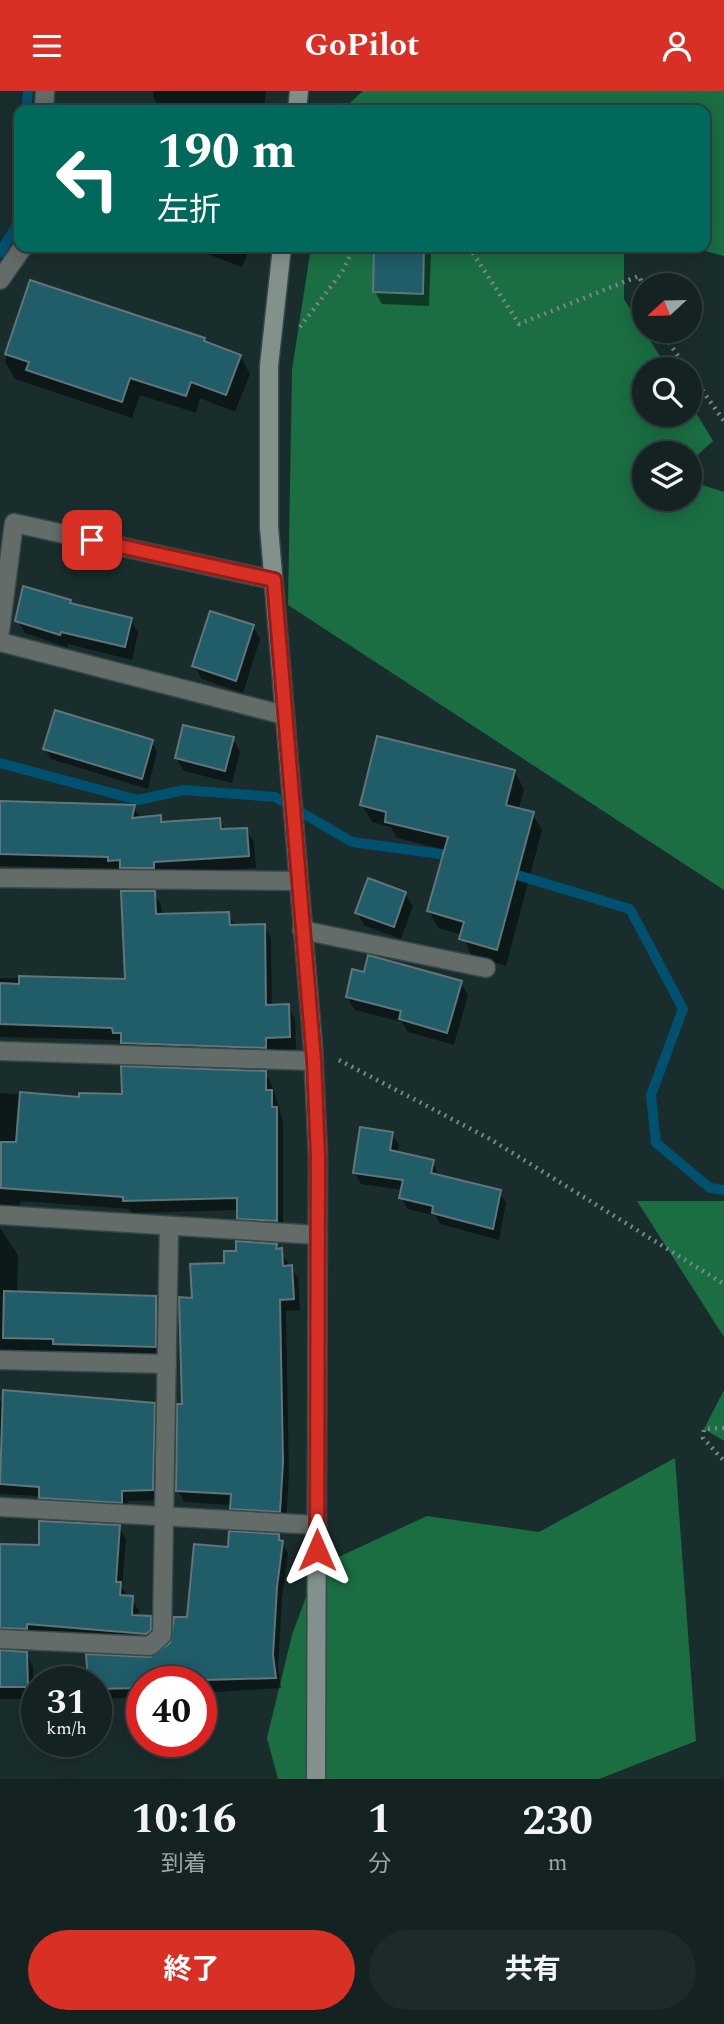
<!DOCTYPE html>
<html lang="ja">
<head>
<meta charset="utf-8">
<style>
	body { margin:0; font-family:Spectral,"Noto Sans JP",serif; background:#1d2a2a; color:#f1f3f6; height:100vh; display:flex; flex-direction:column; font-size:26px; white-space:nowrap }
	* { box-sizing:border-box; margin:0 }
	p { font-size:23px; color:#9da4a5 }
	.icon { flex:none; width:38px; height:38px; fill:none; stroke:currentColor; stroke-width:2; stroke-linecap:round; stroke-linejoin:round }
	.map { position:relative; height:1688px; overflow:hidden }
	.details { display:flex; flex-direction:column; background:#142222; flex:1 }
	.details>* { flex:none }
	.top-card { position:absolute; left:14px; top:14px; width:696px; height:147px; border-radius:14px; box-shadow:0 4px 18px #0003,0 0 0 2px #333f40; background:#00695c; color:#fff; overflow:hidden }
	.needle { width:46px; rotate:248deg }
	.buttons { position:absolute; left:632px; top:182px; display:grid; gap:14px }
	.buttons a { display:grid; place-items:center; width:70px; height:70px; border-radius:50%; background:#142222; box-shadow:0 4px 18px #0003,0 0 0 2px #333f40; font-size:35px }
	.speed { position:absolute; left:21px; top:1575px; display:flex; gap:14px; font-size:35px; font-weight:700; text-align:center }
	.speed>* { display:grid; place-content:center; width:91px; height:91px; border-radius:50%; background:#142222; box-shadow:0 4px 18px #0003,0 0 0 2px #333f40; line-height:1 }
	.speed small { font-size:18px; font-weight:400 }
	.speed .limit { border:10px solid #d22; background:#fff; color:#111 }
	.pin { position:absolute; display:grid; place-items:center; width:60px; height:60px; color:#fff; margin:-30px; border-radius:14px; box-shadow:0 4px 10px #0006 }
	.me { position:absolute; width:77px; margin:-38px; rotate:0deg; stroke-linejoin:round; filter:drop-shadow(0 0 5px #0008) }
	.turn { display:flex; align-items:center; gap:24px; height:147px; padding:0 28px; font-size:32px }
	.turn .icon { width:91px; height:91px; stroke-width:2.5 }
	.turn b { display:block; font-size:49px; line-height:60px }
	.eta { display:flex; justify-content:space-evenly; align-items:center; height:119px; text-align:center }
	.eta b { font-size:42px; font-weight:700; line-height:49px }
	.button { display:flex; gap:14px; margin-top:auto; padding:14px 28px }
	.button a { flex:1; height:80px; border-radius:42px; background:#d93025; color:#fff; font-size:28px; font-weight:700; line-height:80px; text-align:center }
	.button a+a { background:#1d2a2a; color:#f1f3f6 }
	header { display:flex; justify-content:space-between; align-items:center; height:91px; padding:0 28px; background:#d93025; color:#fff; font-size:32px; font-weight:700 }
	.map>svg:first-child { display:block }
</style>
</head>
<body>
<header><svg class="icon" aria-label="menu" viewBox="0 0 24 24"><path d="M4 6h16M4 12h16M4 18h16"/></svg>GoPilot<svg class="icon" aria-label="person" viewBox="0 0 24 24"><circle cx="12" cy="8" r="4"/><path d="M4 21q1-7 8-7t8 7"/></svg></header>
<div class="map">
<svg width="724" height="1688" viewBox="0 0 724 1688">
	<rect width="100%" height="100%" fill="#1a2d2d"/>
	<g fill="#1a6e42">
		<path d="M363,0H724V165L690,156H705V19H342Z"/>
		<path d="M311,156H624V208L668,278H644V324H690V312L713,350L690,371V362H644V408H690V390L724,401V799L288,514L292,279Z"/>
		<path d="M637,1110H724V1246Z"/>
		<path d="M724,1299V1350L704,1338Z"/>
		<path d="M675,1367L696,1650L599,1688H278L267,1647L292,1544L317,1476L427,1425L539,1441Z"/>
	</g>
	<g fill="#0007">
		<path d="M154,0H266L264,19L160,18L153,5Z"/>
		<path d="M189,156H250L242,176Z"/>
		<path d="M376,156H427L431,163L429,215L382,213L375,201Z"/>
		<path d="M31,191L204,248L207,253L240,265L250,283L235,321L200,307L196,322L140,304L132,327L15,288L5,271Z"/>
		<path d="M70,510L72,514L131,529L138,542L132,569L68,553L67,556L25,542L17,529Z"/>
		<path d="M253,535L260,548L243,602L202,588L194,575Z"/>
		<path d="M233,648L240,661L232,692L184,680L176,667Z"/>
		<path d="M151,650L157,660L148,698L51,668L45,658Z"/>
		<path d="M514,680L524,698L519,718L532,722L542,739L506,875L471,864L462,844L438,837L429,820L446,759L397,747L391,736L372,731L362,714Z"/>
		<path d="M0,712L134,716L141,728L160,726L163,732L219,729L226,740L246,738L254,751L256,777L160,783L117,782L115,778L0,775Z"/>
		<path d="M154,802L161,814L162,824L228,823L235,835H264L271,847L272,915H288L295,928L296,958L272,959V969L130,965L119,949L0,946V887L126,890Z"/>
		<path d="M405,803L413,815L401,848L365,835L357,822Z"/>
		<path d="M461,892L468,904L454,954L408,941L402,931L355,919L347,906Z"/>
		<path d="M265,982L272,994L283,1030V1142L246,1140L239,1127V1119L132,1122L129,1118L21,1110L16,1125L0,1128V1002L81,1008L123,1005Z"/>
		<path d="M392,1043L399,1054L397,1063L433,1071L439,1086L499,1101L506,1112L499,1149L440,1133L436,1125L408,1118L401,1107L403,1099L361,1093L354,1081Z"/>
		<path d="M0,1137L18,1164L17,1202L155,1207L163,1219L162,1268L62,1265L59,1260L0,1261Z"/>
		<path d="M276,1154L298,1187L300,1219L286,1220L289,1384L286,1431L239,1429L232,1414L184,1411L178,1400L184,1264L180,1257L181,1208H193L226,1173Z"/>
		<path d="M5,1301L154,1313L160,1324L158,1409L128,1410L127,1421L47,1417L40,1405L0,1403V1310L5,1311Z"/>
		<path d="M119,1436L126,1448L122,1497L139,1519L138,1526H150L157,1539V1552H0V1455L41,1456Z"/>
		<path d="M278,1445L288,1462L282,1508L278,1576L281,1597L201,1602V1591H142V1606L96,1608V1591L151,1568L172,1553L230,1458Z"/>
		<path d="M0,1560L26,1562L33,1575L34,1608H0Z"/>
	</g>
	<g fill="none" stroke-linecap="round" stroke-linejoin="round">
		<g stroke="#00506f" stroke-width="10">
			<path d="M26,19L28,0"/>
			<path d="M0,162L18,132L19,120"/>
			<path d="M0,672L138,709L184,699L275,706L352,751L455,765"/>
			<path d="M504,780L630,818L683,918L651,1004L656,1052L710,1097L724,1099"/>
		</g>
	</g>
	<g fill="#215c69" stroke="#61757a" stroke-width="2">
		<path d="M374,156H424L423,203L373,201Z"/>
		<path d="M30,189L205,247L204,250L241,264L226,304L191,291L186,305L130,287L122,311L26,279L29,271L5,263Z"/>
		<path d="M23,495L71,509L70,512L132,527L125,556L61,541L60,544L15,530Z"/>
		<path d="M210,520L254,534L236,590L192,575Z"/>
		<path d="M55,619L153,649L142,688L43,658Z"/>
		<path d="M183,634L234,646L225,680L175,667Z"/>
		<path d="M377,645L515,679L506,714L534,721L497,859L459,848L464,831L427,820L448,746L385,731L386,721L360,714Z"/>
		<path d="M0,710L135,714L132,727L161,724V731L220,727L221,738L247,737L249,765L154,771V777H120V769L108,770V766L0,763Z"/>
		<path d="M368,787L406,801L394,836L355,822Z"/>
		<path d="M121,800H155L156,823L229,821L230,834L265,833L266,914L289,913L290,946L266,947V957L121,952V942H113L112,937L0,933V892L19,893V885L125,888Z"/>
		<path d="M368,864L462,890L447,942L399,928L401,920L346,906L352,878L364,881Z"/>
		<path d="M121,975L266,980V999H272V1016H277V1130L237,1128V1107L123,1110V1106L1,1097V1051H16L20,1001L79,1006V1002L122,1003Z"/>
		<path d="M360,1036L393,1041L390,1059L434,1069L431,1082L501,1099L493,1138L432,1122L433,1115L399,1107L403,1089L353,1082Z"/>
		<path d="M236,1150L277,1153L276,1158L282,1157L283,1175L292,1174L294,1208L280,1209L283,1372L280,1421L230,1418L231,1403L176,1400L177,1313H182L179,1206L192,1207L190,1173L224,1172V1160H236Z"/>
		<path d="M4,1200L156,1205V1256L53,1253V1248L3,1247Z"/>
		<path d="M3,1299L155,1312L153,1399L122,1400V1412L39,1407V1396L0,1393Z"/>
		<path d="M39,1430L120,1434L116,1491H121L120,1504L133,1505L132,1524L151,1525V1539L146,1543L27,1533V1538L0,1537V1453L39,1454Z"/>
		<path d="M229,1440L279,1443V1449L283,1450L277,1496L273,1564L276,1587L138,1591V1597L96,1598V1591H88L86,1563L150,1566L170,1552L174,1526H187L194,1453L228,1456Z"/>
		<path d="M0,1559L27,1561L28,1596H0Z"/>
	</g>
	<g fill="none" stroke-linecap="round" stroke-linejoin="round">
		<g stroke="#364848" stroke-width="21">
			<g id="street">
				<path d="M44,19L45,0"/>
				<path d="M0,189L23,156"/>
				<path d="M0,540L14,432L273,489"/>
				<path d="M0,551L284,624"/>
				<path d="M0,787L298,790"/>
				<path d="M302,839L486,877"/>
				<path d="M0,960L314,970"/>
				<path d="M0,1124L318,1144"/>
				<path d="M0,1269L167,1273"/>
				<path d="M0,1416L317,1434"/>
				<path d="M0,1548L150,1555L162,1544L169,1135"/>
			</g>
		</g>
		<g stroke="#364848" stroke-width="21">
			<g id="secondary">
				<path d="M297,19L299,0"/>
				<path d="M282,156L269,275V436L313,956L318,1066L316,1688"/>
			</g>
		</g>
		<g stroke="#788787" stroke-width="4.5" stroke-dasharray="2 5" stroke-linecap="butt">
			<path d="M469,156L519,233L639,185L644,197"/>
			<path d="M300,236L342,181L354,156"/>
			<path d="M661,240L687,278"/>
			<path d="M690,282L724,330"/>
			<path d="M339,969L490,1048L724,1193"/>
			<path d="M724,1337L704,1338L703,1347L724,1370"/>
		</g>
		<use href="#street" stroke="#636c69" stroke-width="18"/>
		<use href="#secondary" stroke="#83918d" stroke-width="18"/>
	</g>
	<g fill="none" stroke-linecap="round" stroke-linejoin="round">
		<g stroke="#8d1f18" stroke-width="18">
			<path id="route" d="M92,449L274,489L314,970L318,1066L317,1459"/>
		</g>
		<use href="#route" stroke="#d93025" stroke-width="12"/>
	</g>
</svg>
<div class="buttons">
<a><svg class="needle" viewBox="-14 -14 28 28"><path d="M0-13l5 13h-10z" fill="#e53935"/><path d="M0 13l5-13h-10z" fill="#9da4a5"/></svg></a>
<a><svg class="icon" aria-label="search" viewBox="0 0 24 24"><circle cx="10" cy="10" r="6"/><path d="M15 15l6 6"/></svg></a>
<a><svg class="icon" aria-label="layers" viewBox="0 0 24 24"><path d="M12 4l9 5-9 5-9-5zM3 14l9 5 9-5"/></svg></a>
</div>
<div class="speed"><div>31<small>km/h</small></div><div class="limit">40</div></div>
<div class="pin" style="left:92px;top:449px;background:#d93025"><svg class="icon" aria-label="arrive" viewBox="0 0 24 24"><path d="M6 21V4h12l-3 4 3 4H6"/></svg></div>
<svg class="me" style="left:317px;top:1459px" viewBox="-20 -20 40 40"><path d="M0-17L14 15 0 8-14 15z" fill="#d93025" stroke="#fff" stroke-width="4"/></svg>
<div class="top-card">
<div class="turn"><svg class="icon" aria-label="left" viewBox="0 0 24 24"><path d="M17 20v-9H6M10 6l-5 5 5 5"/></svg><div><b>190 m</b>左折</div></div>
</div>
</div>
<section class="details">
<div class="eta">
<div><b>10:16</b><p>到着</p></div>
<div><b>1</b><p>分</p></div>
<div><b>230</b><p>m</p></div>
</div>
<div class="button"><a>終了</a><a>共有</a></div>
</section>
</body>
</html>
